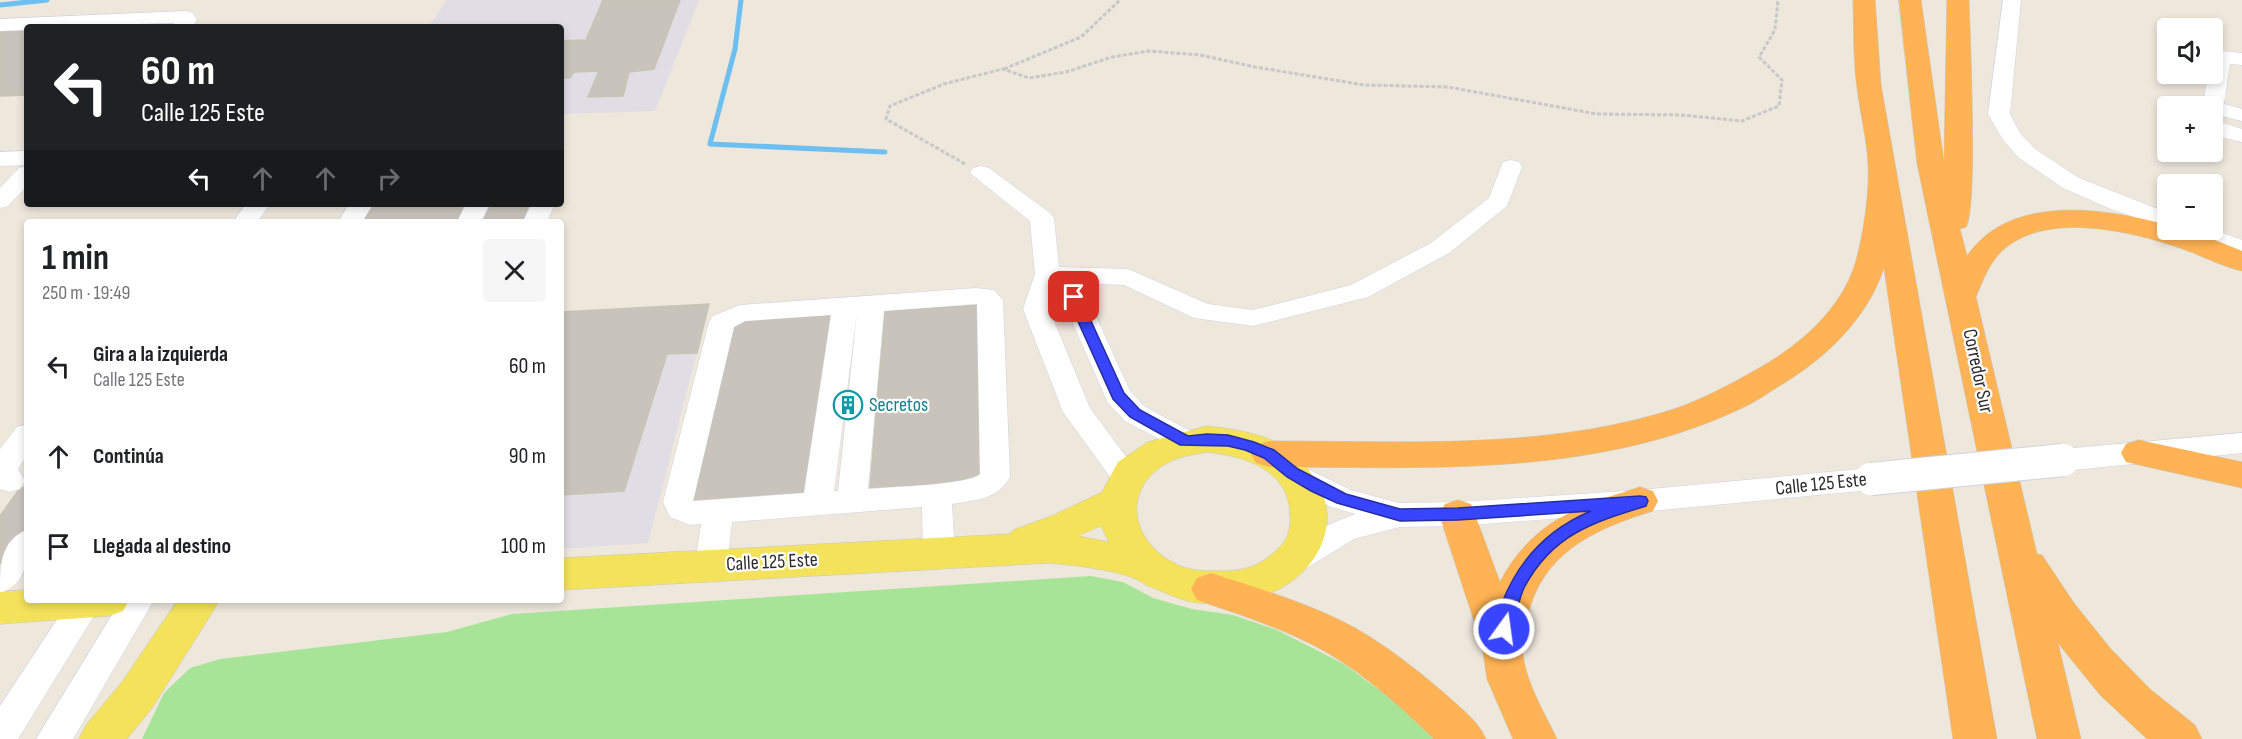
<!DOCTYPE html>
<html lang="es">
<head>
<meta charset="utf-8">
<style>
	body { margin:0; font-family:"Sofia Sans Condensed",sans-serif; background:#f6f6f6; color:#202124; height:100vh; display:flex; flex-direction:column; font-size:22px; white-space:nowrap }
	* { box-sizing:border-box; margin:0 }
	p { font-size:20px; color:#757577 }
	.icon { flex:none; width:33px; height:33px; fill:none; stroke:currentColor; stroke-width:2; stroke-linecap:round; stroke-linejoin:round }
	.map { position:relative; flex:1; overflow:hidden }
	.panel { position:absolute; left:24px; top:219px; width:540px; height:384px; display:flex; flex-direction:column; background:#fff; border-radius:6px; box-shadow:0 3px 9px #0003 }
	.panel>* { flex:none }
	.top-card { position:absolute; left:24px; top:24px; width:540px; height:183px; border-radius:6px; box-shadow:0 3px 9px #0003; background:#202124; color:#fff; overflow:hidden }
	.controls { position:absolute; left:2157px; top:18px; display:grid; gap:12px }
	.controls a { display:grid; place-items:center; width:66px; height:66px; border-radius:6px; background:#fff; box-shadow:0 3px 9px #0003; font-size:30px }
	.pin { position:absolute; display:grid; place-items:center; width:51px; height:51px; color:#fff; margin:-26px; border-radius:12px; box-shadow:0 3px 9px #0006 }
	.me { position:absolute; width:66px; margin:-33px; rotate:14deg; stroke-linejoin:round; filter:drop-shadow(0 0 4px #0008) }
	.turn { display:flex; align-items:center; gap:21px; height:126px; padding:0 18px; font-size:27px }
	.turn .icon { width:78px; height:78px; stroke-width:2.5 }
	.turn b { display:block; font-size:42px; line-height:51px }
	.lanes { display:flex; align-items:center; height:57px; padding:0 18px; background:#0003; justify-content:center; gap:30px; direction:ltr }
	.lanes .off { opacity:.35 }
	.round { display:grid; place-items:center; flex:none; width:63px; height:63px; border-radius:6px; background:#f6f6f6 }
	.overview { display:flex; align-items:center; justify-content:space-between; height:102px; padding:0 18px }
	h1 { font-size:36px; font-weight:700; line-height:45px }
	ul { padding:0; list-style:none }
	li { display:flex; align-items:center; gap:18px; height:90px; padding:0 18px }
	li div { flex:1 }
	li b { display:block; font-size:22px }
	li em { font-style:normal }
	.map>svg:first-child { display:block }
</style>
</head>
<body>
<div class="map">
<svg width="2242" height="739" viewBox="0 0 2242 739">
	<rect width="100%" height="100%" fill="#ede7dc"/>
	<g fill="#e0dde5">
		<path d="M447,0H699L655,111L561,114V27H428Z"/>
		<path d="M709,304L648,543L561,549V312Z"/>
	</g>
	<path fill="#a8e497" d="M1091,576L1123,582L1153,598L1192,609L1233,615L1277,630L1344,664L1397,703L1434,739H142L164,693L190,668L220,659L447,632L512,614Z"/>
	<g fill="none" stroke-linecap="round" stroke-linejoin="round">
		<g stroke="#6dbef1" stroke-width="5">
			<path d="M741,0L735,49L710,144L885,152"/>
			<path d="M0,5L47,0"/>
		</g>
	</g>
	<g fill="#c8c4bb" stroke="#c8c4b5" stroke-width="1.5">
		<path d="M603,0H680L654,69L629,72L623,96L588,97L599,71L574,72L570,78H561V41L586,40Z"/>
		<path d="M0,30H27V95L0,96Z"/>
		<path d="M374,204H465L456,222H363Z"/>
		<path d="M487,204H534L525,222H478Z"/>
		<path d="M709,304L697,353L667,354L624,491L561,495V312Z"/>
		<path d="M980,305V481L870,488L876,414L817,418L807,494L694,501L734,321L830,315L820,395L878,392L885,311Z"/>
		<path d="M20,488H27V526L0,564V516Z"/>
	</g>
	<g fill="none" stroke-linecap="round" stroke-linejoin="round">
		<g stroke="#d1d2e3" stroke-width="1">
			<g id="minor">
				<path d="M2003,0H2021L2010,114L2020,133L2035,149L2079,178L2168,213V228L2113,210L2063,188L2019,158L2003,140L1988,114Z"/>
				<path d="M186,11L193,13L197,20L192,27H171L174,23L27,27V30L0,31V19Z"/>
				<path d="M2221,51L2242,53V65L2230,64L2224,104L2242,109V121L2222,116L2215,120L2242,129V142L2212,135V106H2203L2208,74H2212V55Z"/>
				<path d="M27,151V165L0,166V152Z"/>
				<path d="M1511,160L1519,162L1522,167L1507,206L1449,253L1368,297L1253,326L1194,318L1124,285L1073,283L1087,297L1130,391L1145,407L1196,434L1200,441L1196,448L1186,451L1176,448L1125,421L1108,403L1063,301L1054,293L1049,309L1090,408L1141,477L1136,485L1126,488L1116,485L1063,412L1023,309L1035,274L1030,221L970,173L973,168L981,166L989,168L1050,213L1054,218L1059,267L1128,269L1208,304L1253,310L1351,285L1431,243L1489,198L1503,162Z"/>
				<path d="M27,166V186L8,206L0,208V188L19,168Z"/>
				<path d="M246,204H270L257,222H233Z"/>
				<path d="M349,204H373L362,222H338Z"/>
				<path d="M466,204H490L481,222H457Z"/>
				<path d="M531,204H555L547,222H523Z"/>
				<path d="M2212,229L2242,240V256L2186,235L2182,230Z"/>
				<path d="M976,288L994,290L1003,300L1010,477C997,500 976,500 952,504L955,553L950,562L939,565L928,562L923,553L922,507L732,522L727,566L722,575L711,579L700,575L695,566L701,524L690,525L670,517L663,502L709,322L713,316L740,305ZM977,304L980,474C969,485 888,487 868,489L884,311ZM857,313L838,491H834ZM831,315L804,493L693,501L734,327L745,321Z"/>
				<path d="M27,424V455L18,469L25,481L20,489L10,492L0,489V449L17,427Z"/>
				<path d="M2242,433V453L2063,471L2053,468L2048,460L2053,452L2063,449Z"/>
				<path d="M1293,462L1351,490L1399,503L1458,502L1640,490L1871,468L1881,471L1886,479L1881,487L1871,490L1640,512L1458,526L1400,527L1354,539L1305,569L1294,572L1283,569L1278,560C1289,540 1334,522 1356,514L1331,507L1283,481L1278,473L1283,465Z"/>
				<path d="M27,530C27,556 30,583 0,593C0,567 0,540 27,530Z"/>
				<path d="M70,600L103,601L18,739H0V706Z"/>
				<path d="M121,600H154L73,739H36Z"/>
			</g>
		</g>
		<g stroke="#c8c8c8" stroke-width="1">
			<g id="major">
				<path d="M1207,426C1232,429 1260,433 1282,445C1298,455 1309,468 1318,485C1330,506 1330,528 1319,550C1295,594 1245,607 1198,603C1181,601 1162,591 1146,585C1128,570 1072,565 1048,563L561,590V558L1010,534L1013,530L1054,515L1102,492L1118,462L1148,442ZM1207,452C1244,456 1288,469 1290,513C1291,526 1289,538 1280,547C1259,567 1246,571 1218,571C1203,571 1188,571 1174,563C1128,539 1122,485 1171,461C1182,456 1196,454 1207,452ZM1101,526L1109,542L1078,536Z"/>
				<path d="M27,590V600H129L123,611L109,616L0,624V592Z"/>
				<path d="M178,600H220L152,708L127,739H79L86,725L122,682Z"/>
			</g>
		</g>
		<g stroke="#c8c8c8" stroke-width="1">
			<g id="highway">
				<path d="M1853,0H1875L1881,85L1997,739H1953L1884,268C1867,319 1826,358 1781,385C1768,393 1756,402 1742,408C1595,478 1427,467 1269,467L1256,463L1251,454L1256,445L1269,441C1399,441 1535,450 1661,413C1697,403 1729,385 1761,367C1801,344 1841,309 1855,264C1863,238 1870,191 1868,164C1867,139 1860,113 1857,87C1853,58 1854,29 1853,0Z"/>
				<path d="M1899,0H1921L1944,162L1947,0H1969C1970,34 1978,210 1966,227L1960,229L1967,256C2010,193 2104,208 2168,225V230C2193,230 2218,241 2242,251V271C2220,266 2199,254 2177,247C2130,231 2051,213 2008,246C1991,258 1984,278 1976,297L2037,554L2042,555L2074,603L2110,648L2150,689L2195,725L2202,739H2147L2100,695L2058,643L2081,739H2037L1917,163Z"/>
				<path d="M2139,440L2242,462V488L2126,462L2121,453L2126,444Z"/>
				<path d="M1640,487L1653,491L1658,501L1653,511C1601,527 1550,548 1531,604C1527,616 1522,632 1522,645C1523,678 1543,710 1557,739H1513L1487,679L1482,645L1439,514L1445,504L1458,500L1471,504L1500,582C1532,521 1578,506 1640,487Z"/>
				<path d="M1211,573C1260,589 1312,604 1357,629C1388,647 1416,669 1443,692C1459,707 1477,719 1486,739H1434C1401,707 1366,675 1326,652C1285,629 1241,615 1197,600L1191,589L1197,578Z"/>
			</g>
		</g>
		<g stroke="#c8c8c8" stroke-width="3" stroke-dasharray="4 2" stroke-linecap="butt">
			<path d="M1004,69L1081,37L1120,0"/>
			<path d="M965,164L886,119L890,106L944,84L1003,69L1029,78L1066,72L1112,57L1149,51L1200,55L1255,67L1364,85L1448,87L1597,114L1681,115L1742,121L1779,106L1782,80L1759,57L1775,30L1778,0"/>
		</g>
		<use href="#minor" fill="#fff" fill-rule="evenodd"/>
		<use href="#major" fill="#f3e25a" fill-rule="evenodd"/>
		<use href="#highway" fill="#ffb354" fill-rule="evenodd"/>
		<g stroke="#d1d2e3" stroke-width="34" stroke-linecap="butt">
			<path id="minor-bridge" d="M1871,479L2063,460"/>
		</g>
		<use href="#minor-bridge" stroke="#fff" stroke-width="32"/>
	</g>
	<path fill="#3845fd" stroke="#242da4" stroke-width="1.5" d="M1074,293L1080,297L1124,393L1140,410L1188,436L1207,434L1228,435L1254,442L1274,450L1298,469L1346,494L1400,509L1458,508L1640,496L1646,497L1648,501L1646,506C1594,522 1553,534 1525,586C1517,601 1517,619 1510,634L1504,636L1498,634C1493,625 1498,612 1502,603C1519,559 1548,529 1591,511L1458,520L1400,521L1337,503L1311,491L1287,477L1264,458L1245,450L1228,446L1180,445L1130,417L1113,399L1067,297Z"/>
	<defs>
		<g id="building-ring" transform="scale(1.5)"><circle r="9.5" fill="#fff" stroke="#0f9aa8" stroke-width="1.5"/><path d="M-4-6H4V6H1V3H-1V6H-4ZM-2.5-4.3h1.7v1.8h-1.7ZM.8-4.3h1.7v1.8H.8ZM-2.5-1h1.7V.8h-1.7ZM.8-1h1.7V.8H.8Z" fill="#0f9aa8"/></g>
	</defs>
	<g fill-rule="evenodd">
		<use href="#building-ring" x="848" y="405"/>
	</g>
	<g text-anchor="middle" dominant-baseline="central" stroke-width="4.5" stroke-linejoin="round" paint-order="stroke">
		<g font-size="20" fill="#2a2a2a" stroke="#fff">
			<text transform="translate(1978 371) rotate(78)">Corredor Sur</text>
			<text transform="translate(1821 484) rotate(-6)">Calle 125 Este</text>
			<text transform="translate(772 562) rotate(-3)">Calle 125 Este</text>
		</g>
		<g font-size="20" fill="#0d838f" stroke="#fff" text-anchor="start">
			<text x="869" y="405">Secretos</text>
		</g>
	</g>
</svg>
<div class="controls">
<a><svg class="icon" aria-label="sound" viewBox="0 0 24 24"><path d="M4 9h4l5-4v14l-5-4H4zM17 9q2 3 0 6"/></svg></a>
<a>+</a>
<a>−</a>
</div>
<div class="pin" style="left:1074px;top:297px;background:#d93025"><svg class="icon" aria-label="arrive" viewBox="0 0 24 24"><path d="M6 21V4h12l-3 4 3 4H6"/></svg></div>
<svg class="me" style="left:1504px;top:629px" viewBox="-20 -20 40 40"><circle r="17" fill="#3845fd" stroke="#fff" stroke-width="3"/><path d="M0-11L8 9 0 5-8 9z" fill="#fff"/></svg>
<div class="top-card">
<div class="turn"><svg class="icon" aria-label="left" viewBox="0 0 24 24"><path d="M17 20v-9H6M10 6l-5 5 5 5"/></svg><div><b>60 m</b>Calle 125 Este</div></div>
<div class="lanes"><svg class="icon" aria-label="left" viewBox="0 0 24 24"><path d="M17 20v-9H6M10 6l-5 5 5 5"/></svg><svg class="icon off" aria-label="ahead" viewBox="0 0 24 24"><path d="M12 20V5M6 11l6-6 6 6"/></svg><svg class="icon off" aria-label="ahead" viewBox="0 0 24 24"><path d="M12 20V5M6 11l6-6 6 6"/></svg><svg class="icon off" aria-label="right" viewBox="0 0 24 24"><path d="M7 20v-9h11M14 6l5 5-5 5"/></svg></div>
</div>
<section class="panel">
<div class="overview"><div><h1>1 min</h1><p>250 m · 19:49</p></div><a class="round"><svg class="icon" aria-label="close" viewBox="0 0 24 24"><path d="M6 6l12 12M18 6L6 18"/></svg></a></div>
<ul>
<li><svg class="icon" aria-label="left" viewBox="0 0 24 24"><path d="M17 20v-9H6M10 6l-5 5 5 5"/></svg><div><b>Gira a la izquierda</b><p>Calle 125 Este</p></div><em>60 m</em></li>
<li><svg class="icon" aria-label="ahead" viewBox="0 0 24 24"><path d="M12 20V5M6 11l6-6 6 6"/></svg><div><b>Continúa</b></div><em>90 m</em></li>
<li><svg class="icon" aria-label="arrive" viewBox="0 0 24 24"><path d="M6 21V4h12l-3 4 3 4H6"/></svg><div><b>Llegada al destino</b></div><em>100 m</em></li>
</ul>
</section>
</div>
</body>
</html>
